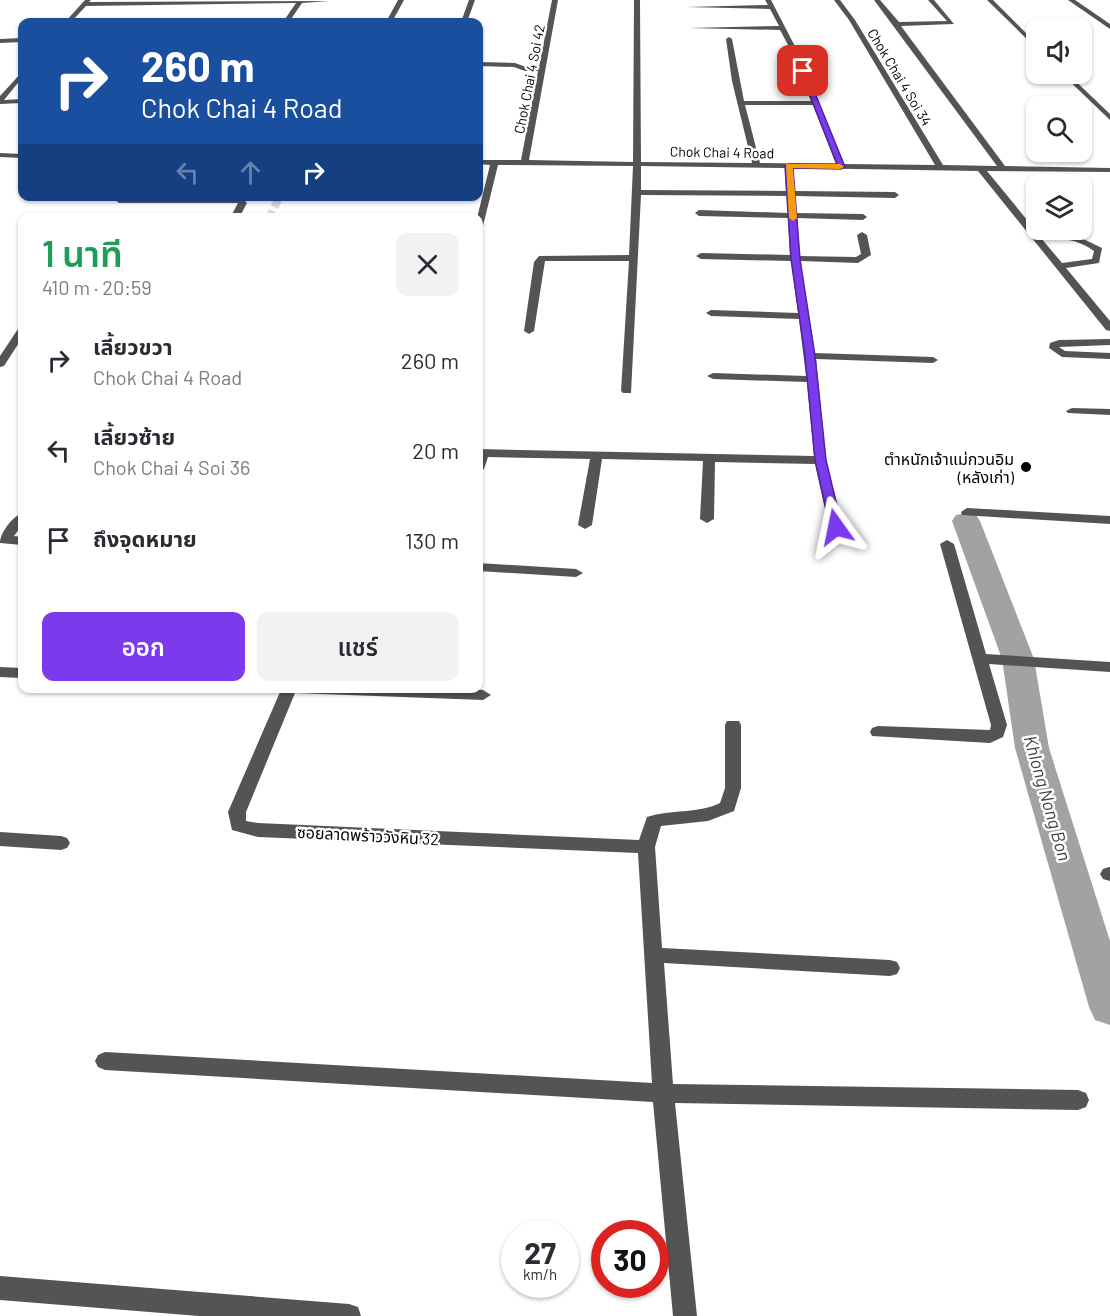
<!DOCTYPE html>
<html lang="th">
<head>
<meta charset="utf-8">
<style>
	body { margin:0; font-family:Barlow,"Noto Sans Thai",sans-serif; background:#f2f2f3; color:#2b2b33; height:100vh; display:flex; flex-direction:column; font-size:22px; white-space:nowrap }
	* { box-sizing:border-box; margin:0 }
	p { font-size:20px; color:#7c7c81 }
	.icon { flex:none; width:33px; height:33px; fill:none; stroke:currentColor; stroke-width:2; stroke-linecap:round; stroke-linejoin:round }
	.map { position:relative; flex:1; overflow:hidden }
	.side { position:absolute; left:18px; top:213px; width:465px; height:480px; display:flex; flex-direction:column; background:#fff; border-radius:12px; box-shadow:0 2px 4px #0004 }
	.side>* { flex:none }
	.top-card { position:absolute; left:18px; top:18px; width:465px; height:183px; border-radius:12px; box-shadow:0 2px 4px #0004; background:#1a4fa0; color:#fff; overflow:hidden }
	.fabs { position:absolute; left:1026px; top:18px; display:grid; gap:12px }
	.fabs a { display:grid; place-items:center; width:66px; height:66px; border-radius:12px; background:#fff; box-shadow:0 2px 4px #0004; font-size:30px }
	.speed { position:absolute; left:501px; top:1220px; display:flex; gap:12px; font-size:30px; font-weight:700; text-align:center }
	.speed>* { display:grid; place-content:center; width:78px; height:78px; border-radius:50%; background:#fff; box-shadow:0 2px 4px #0004; line-height:1 }
	.speed small { font-size:15px; font-weight:400 }
	.speed .limit { border:9px solid #d22; background:#fff; color:#111 }
	.pin { position:absolute; display:grid; place-items:center; width:51px; height:51px; color:#fff; margin:-26px; border-radius:12px; box-shadow:0 3px 9px #0006 }
	.me { position:absolute; width:66px; margin:-33px; rotate:348deg; stroke-linejoin:round; filter:drop-shadow(0 0 4px #0008) }
	.turn { display:flex; align-items:center; gap:21px; height:126px; padding:0 24px; font-size:27px }
	.turn .icon { width:78px; height:78px; stroke-width:2.5 }
	.turn b { display:block; font-size:42px; line-height:51px }
	.lanes { display:flex; align-items:center; height:57px; padding:0 24px; background:#0003; justify-content:center; gap:30px; direction:ltr }
	.lanes .off { opacity:.35 }
	.round { display:grid; place-items:center; flex:none; width:63px; height:63px; border-radius:12px; background:#f2f2f3 }
	.head { display:flex; align-items:center; justify-content:space-between; height:102px; padding:0 24px }
	h1 { font-size:36px; font-weight:600; line-height:45px; color:#1e9e55 }
	.action { display:flex; gap:12px; margin-top:auto; padding:12px 24px }
	.action a { flex:1; height:69px; border-radius:12px; background:#7c3aed; color:#fff; font-size:24px; font-weight:600; line-height:69px; text-align:center }
	.action a+a { background:#f2f2f3; color:#2b2b33 }
	ul { padding:0; list-style:none }
	li { display:flex; align-items:center; gap:18px; height:90px; padding:0 24px }
	li div { flex:1 }
	li b { display:block; font-size:22px }
	li em { font-style:normal }
	.map>svg:first-child { display:block }
</style>
</head>
<body>
<div class="map">
<svg width="1110" height="1316" viewBox="0 0 1110 1316">
	<rect width="100%" height="100%" fill="#fff"/>
	<g fill="none" stroke-linecap="round" stroke-linejoin="round">
		<path fill="#a2a2a2" fill-rule="evenodd" d="M966,513L976,515L980,521L1034,659L1049,748L1110,941V1025L1095,1020L1089,1007L1015,748L1002,659L952,521L956,515Z"/>
		<path stroke="#d9d9d9" stroke-width="8" stroke-dasharray="8 4" stroke-linecap="butt" d="M269,218L280,196"/>
		<g fill="#545454" fill-rule="evenodd">
			<path d="M85,0H91L89,2L329,1L302,3L289,22H283L296,3L86,6L71,22H65Z"/>
			<path d="M398,0H404L392,22H386Z"/>
			<path d="M469,0H475L467,22H461Z"/>
			<path d="M552,0H558L529,160L633,162L634,0H640L641,162L752,163L732,81L726,39L729,37L732,39L744,101H811L794,56L780,30L688,28L779,26L770,9L686,7L768,5L765,0H771L800,56L844,164L935,165L849,20L834,0H840L855,20L943,165L997,166L874,0H880L899,22L947,21L928,0H934L954,24L901,26L1005,166L1110,168V172L987,171L1037,232L1077,236L1102,248L1099,263L1066,268L1110,321V331L1106,330L978,171L793,168L795,191L895,192L899,195L895,198L795,196L796,213L863,214L867,217L863,220L797,218L799,256L856,257L861,254L857,235L862,232L867,235L871,255L858,263L800,261L815,353L933,357L938,360L933,363L816,359L826,460L843,527L841,530L836,531L829,527L815,464L715,462L714,519L707,523L700,519L703,461L602,459L592,525L585,529L578,525L590,459L488,457L484,469L478,473V449L814,456L807,382L713,379L707,376L713,373L806,376L799,319L711,316L706,313L711,310L798,313L791,261L701,259L696,256L701,253L790,255L788,218L699,216L695,213L699,210L788,213L787,196L641,195L631,393H623L621,391L629,261H545L534,331L529,334L524,331L534,262L539,256L629,255L633,166L498,165L482,230L478,233L477,218L490,165L478,164V160H521L538,71H525L514,67L478,66V62L515,63L526,67H539ZM745,105H813L836,164L760,163ZM641,166L785,168L786,191L641,190ZM1041,238C1061,238 1078,239 1094,251L1092,259L1062,263Z"/>
			<path d="M987,0H993L1036,43V48Z"/>
			<path d="M1068,0H1075L1110,24V29Z"/>
			<path d="M22,38V42L0,43V39Z"/>
			<path d="M22,72V78L4,100L22,99V103L0,104V96Z"/>
			<path d="M1062,74H1068L1110,114V120Z"/>
			<path d="M0,153L22,154V158L0,157Z"/>
			<path d="M63,196H116V197L112,200L66,201L63,200Z"/>
			<path d="M199,196L241,197L247,203L239,218H230L238,203H119L115,200L119,197Z"/>
			<path d="M100,213L147,214L151,217L97,218V214Z"/>
			<path d="M22,328V338L4,366L0,367V356L18,329Z"/>
			<path d="M1110,339V345L1059,347L1065,351L1110,353V359L1062,357L1049,348L1050,343L1059,340Z"/>
			<path d="M1072,408L1110,409V415L1068,413L1066,411Z"/>
			<path d="M967,508L1110,516V524L962,515L961,512Z"/>
			<path d="M22,513V525L14,536L22,537V545L0,543C0,533 12,517 22,513Z"/>
			<path d="M947,540L954,544L986,654L1110,662V672L989,664L1007,725L1003,737L990,743L872,736L870,732L872,728L878,726L990,730L991,725L940,544Z"/>
			<path d="M478,563L576,569L583,573L576,577L478,571Z"/>
			<path d="M0,667L22,668V678L0,677Z"/>
			<path d="M277,688H445L483,690L491,695L483,700L295,693L246,812V821L258,823L639,840L647,817C671,809 697,814 720,803L725,788V725L727,721H739L741,725V788L734,811L708,821L661,826L655,847L662,948L890,960L897,962L900,968L897,974L890,976L664,963L673,1084L1078,1090L1086,1093L1089,1100L1086,1107L1078,1110L675,1103L697,1316H673L653,1102L105,1070L98,1067L95,1061L98,1055L105,1052L652,1083L638,853L258,837L232,830L228,812L280,692Z"/>
			<path d="M0,832L61,836L67,838L70,843L67,848L61,850L0,846Z"/>
			<path d="M1109,867H1110V881L1103,879L1100,874L1103,869Z"/>
			<path d="M0,1276L349,1304L358,1307L361,1316H199L0,1300Z"/>
		</g>
	</g>
	<path fill="#7c3aed" stroke="#51269a" stroke-width="1.5" d="M803,70L806,71L845,167L841,169L793,168L800,259L815,356L826,460L842,527L836,530L830,527L815,460L805,356L791,259L785,166L789,164H837L800,71Z"/>
	<path fill="#f59e0b" d="M786,164H840L844,167L840,169L793,168L797,218L793,221L789,218Z"/>
	<circle fill="#000" stroke="#fff" stroke-width="2" cx="1026" cy="467" r="6"/>
	<g text-anchor="middle" dominant-baseline="central" stroke-width="5" stroke-linejoin="round" paint-order="stroke">
		<g font-size="14" fill="#000" stroke="#fff">
			<text transform="translate(900 77) rotate(59)">Chok Chai 4 Soi 34</text>
			<text transform="translate(529 79) rotate(-79)">Chok Chai 4 Soi 42</text>
			<text transform="translate(722 152) rotate(1)">Chok Chai 4 Road</text>
		</g>
		<g font-size="16" fill="#000" stroke="#fff" text-anchor="end">
			<text x="1014" y="458">ตำหนักเจ้าแม่กวนอิม<tspan x="1014" dy="18">(หลังเก่า)</tspan></text>
		</g>
		<g font-size="16" fill="#000" stroke="#fff">
			<text transform="translate(368 835) rotate(3)">ซอยลาดพร้าววังหิน 32</text>
		</g>
		<g font-size="18" font-style="italic" fill="#434343" stroke="#fff">
			<text transform="translate(1048 798) rotate(74)">Khlong Nong Bon</text>
		</g>
	</g>
</svg>
<div class="fabs">
<a><svg class="icon" aria-label="sound" viewBox="0 0 24 24"><path d="M4 9h4l5-4v14l-5-4H4zM17 9q2 3 0 6"/></svg></a>
<a><svg class="icon" aria-label="search" viewBox="0 0 24 24"><circle cx="10" cy="10" r="6"/><path d="M15 15l6 6"/></svg></a>
<a><svg class="icon" aria-label="layers" viewBox="0 0 24 24"><path d="M12 4l9 5-9 5-9-5zM3 14l9 5 9-5"/></svg></a>
</div>
<div class="speed"><div>27<small>km/h</small></div><div class="limit">30</div></div>
<div class="pin" style="left:803px;top:71px;background:#d93025"><svg class="icon" aria-label="arrive" viewBox="0 0 24 24"><path d="M6 21V4h12l-3 4 3 4H6"/></svg></div>
<svg class="me" style="left:836px;top:527px" viewBox="-20 -20 40 40"><path d="M0-17L14 15 0 8-14 15z" fill="#7c3aed" stroke="#fff" stroke-width="4"/></svg>
<div class="top-card">
<div class="turn"><svg class="icon" aria-label="right" viewBox="0 0 24 24"><path d="M7 20v-9h11M14 6l5 5-5 5"/></svg><div><b>260 m</b>Chok Chai 4 Road</div></div>
<div class="lanes"><svg class="icon off" aria-label="left" viewBox="0 0 24 24"><path d="M17 20v-9H6M10 6l-5 5 5 5"/></svg><svg class="icon off" aria-label="ahead" viewBox="0 0 24 24"><path d="M12 20V5M6 11l6-6 6 6"/></svg><svg class="icon" aria-label="right" viewBox="0 0 24 24"><path d="M7 20v-9h11M14 6l5 5-5 5"/></svg></div>
</div>
<section class="side">
<div class="head"><div><h1>1 นาที</h1><p>410 m · 20:59</p></div><a class="round"><svg class="icon" aria-label="close" viewBox="0 0 24 24"><path d="M6 6l12 12M18 6L6 18"/></svg></a></div>
<ul>
<li><svg class="icon" aria-label="right" viewBox="0 0 24 24"><path d="M7 20v-9h11M14 6l5 5-5 5"/></svg><div><b>เลี้ยวขวา</b><p>Chok Chai 4 Road</p></div><em>260 m</em></li>
<li><svg class="icon" aria-label="left" viewBox="0 0 24 24"><path d="M17 20v-9H6M10 6l-5 5 5 5"/></svg><div><b>เลี้ยวซ้าย</b><p>Chok Chai 4 Soi 36</p></div><em>20 m</em></li>
<li><svg class="icon" aria-label="arrive" viewBox="0 0 24 24"><path d="M6 21V4h12l-3 4 3 4H6"/></svg><div><b>ถึงจุดหมาย</b></div><em>130 m</em></li>
</ul>
<div class="action"><a>ออก</a><a>แชร์</a></div>
</section>
</div>
</body>
</html>
